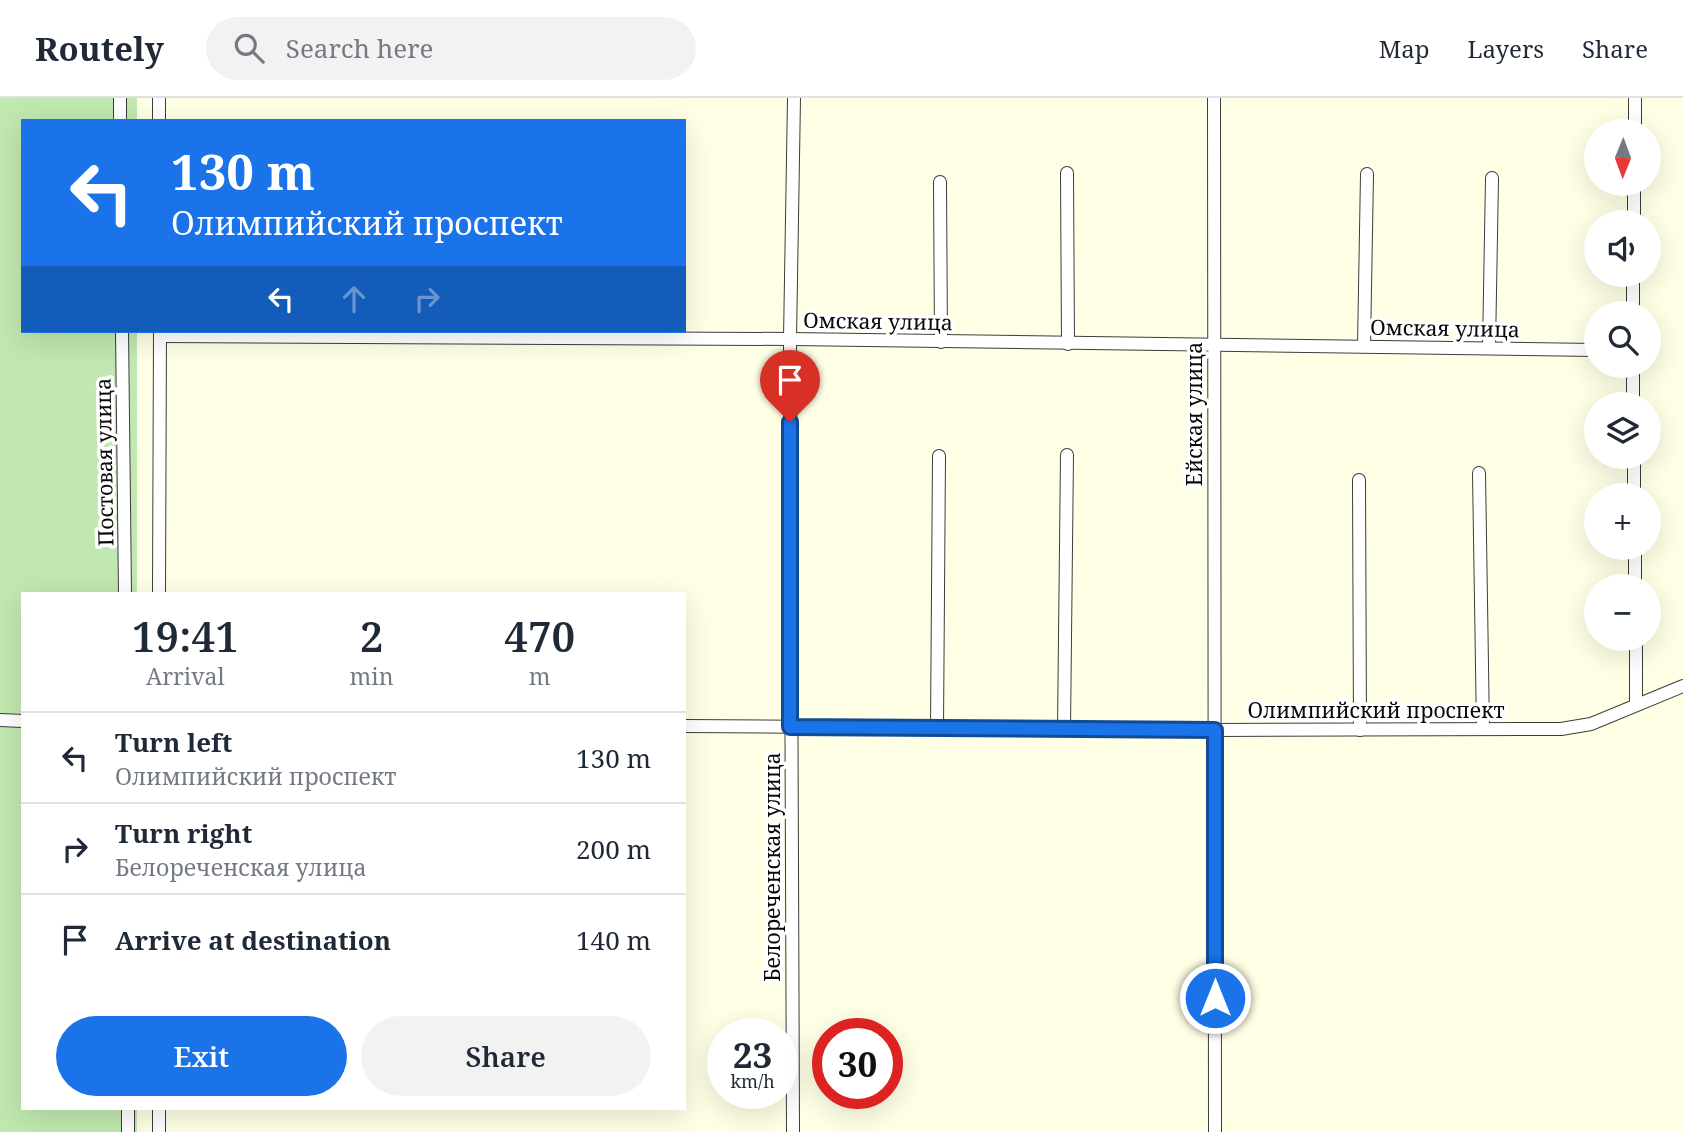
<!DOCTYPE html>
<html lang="en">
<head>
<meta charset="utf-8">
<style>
	body { margin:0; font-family:"Noto Serif",serif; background:#f2f2f3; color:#1f2937; height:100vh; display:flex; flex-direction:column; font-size:26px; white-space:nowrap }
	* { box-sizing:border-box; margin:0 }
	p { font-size:23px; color:#747a83 }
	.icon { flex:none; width:38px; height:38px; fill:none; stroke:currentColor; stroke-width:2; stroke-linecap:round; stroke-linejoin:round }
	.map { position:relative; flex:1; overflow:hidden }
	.side { position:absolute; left:21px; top:494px; width:665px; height:518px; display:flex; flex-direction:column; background:#fff; border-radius:0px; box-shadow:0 7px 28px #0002 }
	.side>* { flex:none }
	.banner { position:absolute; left:21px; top:21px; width:665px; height:214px; border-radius:0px; box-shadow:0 7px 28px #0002; background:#1a73e8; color:#fff; overflow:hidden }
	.needle { width:46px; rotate:181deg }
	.fabs { position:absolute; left:1584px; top:21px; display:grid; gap:14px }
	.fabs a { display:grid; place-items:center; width:77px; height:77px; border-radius:50%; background:#fff; box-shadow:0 7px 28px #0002; font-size:35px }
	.speed { position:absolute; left:707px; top:920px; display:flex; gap:14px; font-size:35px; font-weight:700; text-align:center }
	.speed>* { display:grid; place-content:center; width:91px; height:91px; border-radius:50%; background:#fff; box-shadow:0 7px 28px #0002; line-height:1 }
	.speed small { font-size:18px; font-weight:400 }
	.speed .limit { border:10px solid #d22; background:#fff; color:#111 }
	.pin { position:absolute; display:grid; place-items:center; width:60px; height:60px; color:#fff; margin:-72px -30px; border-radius:50% 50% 50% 0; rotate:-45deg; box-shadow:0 0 7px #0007 }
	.pin .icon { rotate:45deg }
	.me { position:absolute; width:77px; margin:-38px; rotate:0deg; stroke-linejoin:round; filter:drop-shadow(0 0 5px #0008) }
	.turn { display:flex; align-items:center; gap:24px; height:147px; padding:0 35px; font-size:32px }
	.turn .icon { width:91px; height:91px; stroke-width:2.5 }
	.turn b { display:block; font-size:49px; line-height:60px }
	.lanes { display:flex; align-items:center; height:66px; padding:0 35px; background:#0003; justify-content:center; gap:35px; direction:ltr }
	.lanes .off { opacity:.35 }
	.eta { display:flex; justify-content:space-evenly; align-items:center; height:119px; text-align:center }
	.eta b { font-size:42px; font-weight:600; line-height:49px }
	.action { display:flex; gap:14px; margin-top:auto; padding:14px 35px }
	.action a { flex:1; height:80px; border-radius:42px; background:#1a73e8; color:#fff; font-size:28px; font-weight:600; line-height:80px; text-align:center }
	.action a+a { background:#f2f2f3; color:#1f2937 }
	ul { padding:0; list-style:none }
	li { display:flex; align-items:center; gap:21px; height:91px; padding:0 35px; border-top:2px solid #e0e1e3 }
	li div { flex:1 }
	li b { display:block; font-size:26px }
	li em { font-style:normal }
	header { display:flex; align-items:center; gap:42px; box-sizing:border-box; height:98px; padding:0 35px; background:#fff; border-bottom:2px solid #e0e1e3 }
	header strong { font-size:33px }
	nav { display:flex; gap:38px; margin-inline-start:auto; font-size:24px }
	.search { width:490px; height:63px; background:#f2f2f3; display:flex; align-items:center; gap:18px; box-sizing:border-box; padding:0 24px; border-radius:38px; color:#747a83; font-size:26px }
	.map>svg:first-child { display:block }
</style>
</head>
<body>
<header>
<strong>Routely</strong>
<div class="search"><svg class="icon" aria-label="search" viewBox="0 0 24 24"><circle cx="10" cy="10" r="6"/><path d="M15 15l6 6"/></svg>Search here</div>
<nav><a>Map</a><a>Layers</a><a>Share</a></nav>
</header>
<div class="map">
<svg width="1683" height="1034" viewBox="0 0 1683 1034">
	<rect width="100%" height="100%" fill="#ffffe6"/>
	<path fill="#c1e8b0" d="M0,0H137V23H23V233H137V495H23V1010H137V1034H0Z"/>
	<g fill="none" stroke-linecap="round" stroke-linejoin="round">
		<g stroke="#3c3c3c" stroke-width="14">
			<g id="minor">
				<path d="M120,0V23"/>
				<path d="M159,0V23"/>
				<path d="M1214,0L1215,1034"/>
				<path d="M1635,33V0"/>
				<path d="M1067,75L1068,246"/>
				<path d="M940,84L941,244"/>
				<path d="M1634,124V86"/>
				<path d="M1633,215V177"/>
				<path d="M122,233L125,495"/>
				<path d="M160,238L790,241L1596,252"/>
				<path d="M1364,248L1367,76"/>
				<path d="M1489,250L1492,80"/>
				<path d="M1633,268V306"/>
				<path d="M1634,359V397"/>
				<path d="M1479,375L1483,631"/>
				<path d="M1359,382L1360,632"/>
				<path d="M1635,450V488"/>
				<path d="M159,495L160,233"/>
				<path d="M1636,541V607"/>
				<path d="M0,622L23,623"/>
				<path d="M684,628L1215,632L1561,631L1591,626L1683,588"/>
				<path d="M937,630L939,358"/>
				<path d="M1064,631L1067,357"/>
				<path d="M128,1010V1034"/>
				<path d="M159,1010V1034"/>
				<path d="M793,1034L790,241L794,0"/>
			</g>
		</g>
		<use href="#minor" stroke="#fff" stroke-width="12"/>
	</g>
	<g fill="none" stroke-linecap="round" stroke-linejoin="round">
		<g stroke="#114b97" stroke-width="18">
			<path id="route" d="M790,324V629L1215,632V900"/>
		</g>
		<use href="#route" stroke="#1a73e8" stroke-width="12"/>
	</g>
	<g text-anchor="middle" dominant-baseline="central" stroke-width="7" stroke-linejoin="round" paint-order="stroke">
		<g font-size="21" fill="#090909" stroke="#fff">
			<text transform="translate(878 223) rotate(1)">Омская улица</text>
			<text transform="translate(1445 230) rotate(1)">Омская улица</text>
			<text transform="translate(1194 316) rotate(-90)">Ейская улица</text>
			<text transform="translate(104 364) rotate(-91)">Постовая улица</text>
			<text x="1376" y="612">Олимпийский проспект</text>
			<text transform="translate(772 769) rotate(-90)">Белореченская улица</text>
		</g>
	</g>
</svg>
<div class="fabs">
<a><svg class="needle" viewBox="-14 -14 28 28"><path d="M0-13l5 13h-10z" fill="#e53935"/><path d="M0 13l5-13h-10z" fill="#747a83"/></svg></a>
<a><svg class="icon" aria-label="sound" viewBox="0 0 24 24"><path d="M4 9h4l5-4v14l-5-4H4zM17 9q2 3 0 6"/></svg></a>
<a><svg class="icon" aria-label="search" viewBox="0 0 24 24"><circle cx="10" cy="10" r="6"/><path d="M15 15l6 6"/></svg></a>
<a><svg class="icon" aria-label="layers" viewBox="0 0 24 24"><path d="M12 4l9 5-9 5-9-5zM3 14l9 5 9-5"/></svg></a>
<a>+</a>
<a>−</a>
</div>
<div class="speed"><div>23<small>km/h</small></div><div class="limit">30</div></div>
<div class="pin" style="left:790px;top:324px;background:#d93025"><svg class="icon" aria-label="arrive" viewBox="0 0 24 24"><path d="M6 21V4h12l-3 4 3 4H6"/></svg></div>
<svg class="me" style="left:1215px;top:900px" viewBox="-20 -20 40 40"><circle r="17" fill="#1a73e8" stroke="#fff" stroke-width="3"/><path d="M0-11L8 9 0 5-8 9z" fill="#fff"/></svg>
<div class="banner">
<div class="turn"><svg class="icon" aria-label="left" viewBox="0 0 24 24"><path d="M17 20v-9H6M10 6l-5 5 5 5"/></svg><div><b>130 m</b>Олимпийский проспект</div></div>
<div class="lanes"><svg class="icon" aria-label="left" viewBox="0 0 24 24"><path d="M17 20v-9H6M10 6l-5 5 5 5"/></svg><svg class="icon off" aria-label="ahead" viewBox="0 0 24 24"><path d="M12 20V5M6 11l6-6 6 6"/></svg><svg class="icon off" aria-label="right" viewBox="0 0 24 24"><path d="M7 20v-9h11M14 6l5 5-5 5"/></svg></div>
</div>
<section class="side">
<div class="eta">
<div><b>19:41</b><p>Arrival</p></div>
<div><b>2</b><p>min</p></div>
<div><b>470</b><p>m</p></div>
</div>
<ul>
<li><svg class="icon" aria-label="left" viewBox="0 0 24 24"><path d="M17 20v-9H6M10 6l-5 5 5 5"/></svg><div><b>Turn left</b><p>Олимпийский проспект</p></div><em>130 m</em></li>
<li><svg class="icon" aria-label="right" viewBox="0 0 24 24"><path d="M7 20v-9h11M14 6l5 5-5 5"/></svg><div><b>Turn right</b><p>Белореченская улица</p></div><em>200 m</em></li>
<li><svg class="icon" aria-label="arrive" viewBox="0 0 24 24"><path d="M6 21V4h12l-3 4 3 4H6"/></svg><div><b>Arrive at destination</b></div><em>140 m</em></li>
</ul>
<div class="action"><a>Exit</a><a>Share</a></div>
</section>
</div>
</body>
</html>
